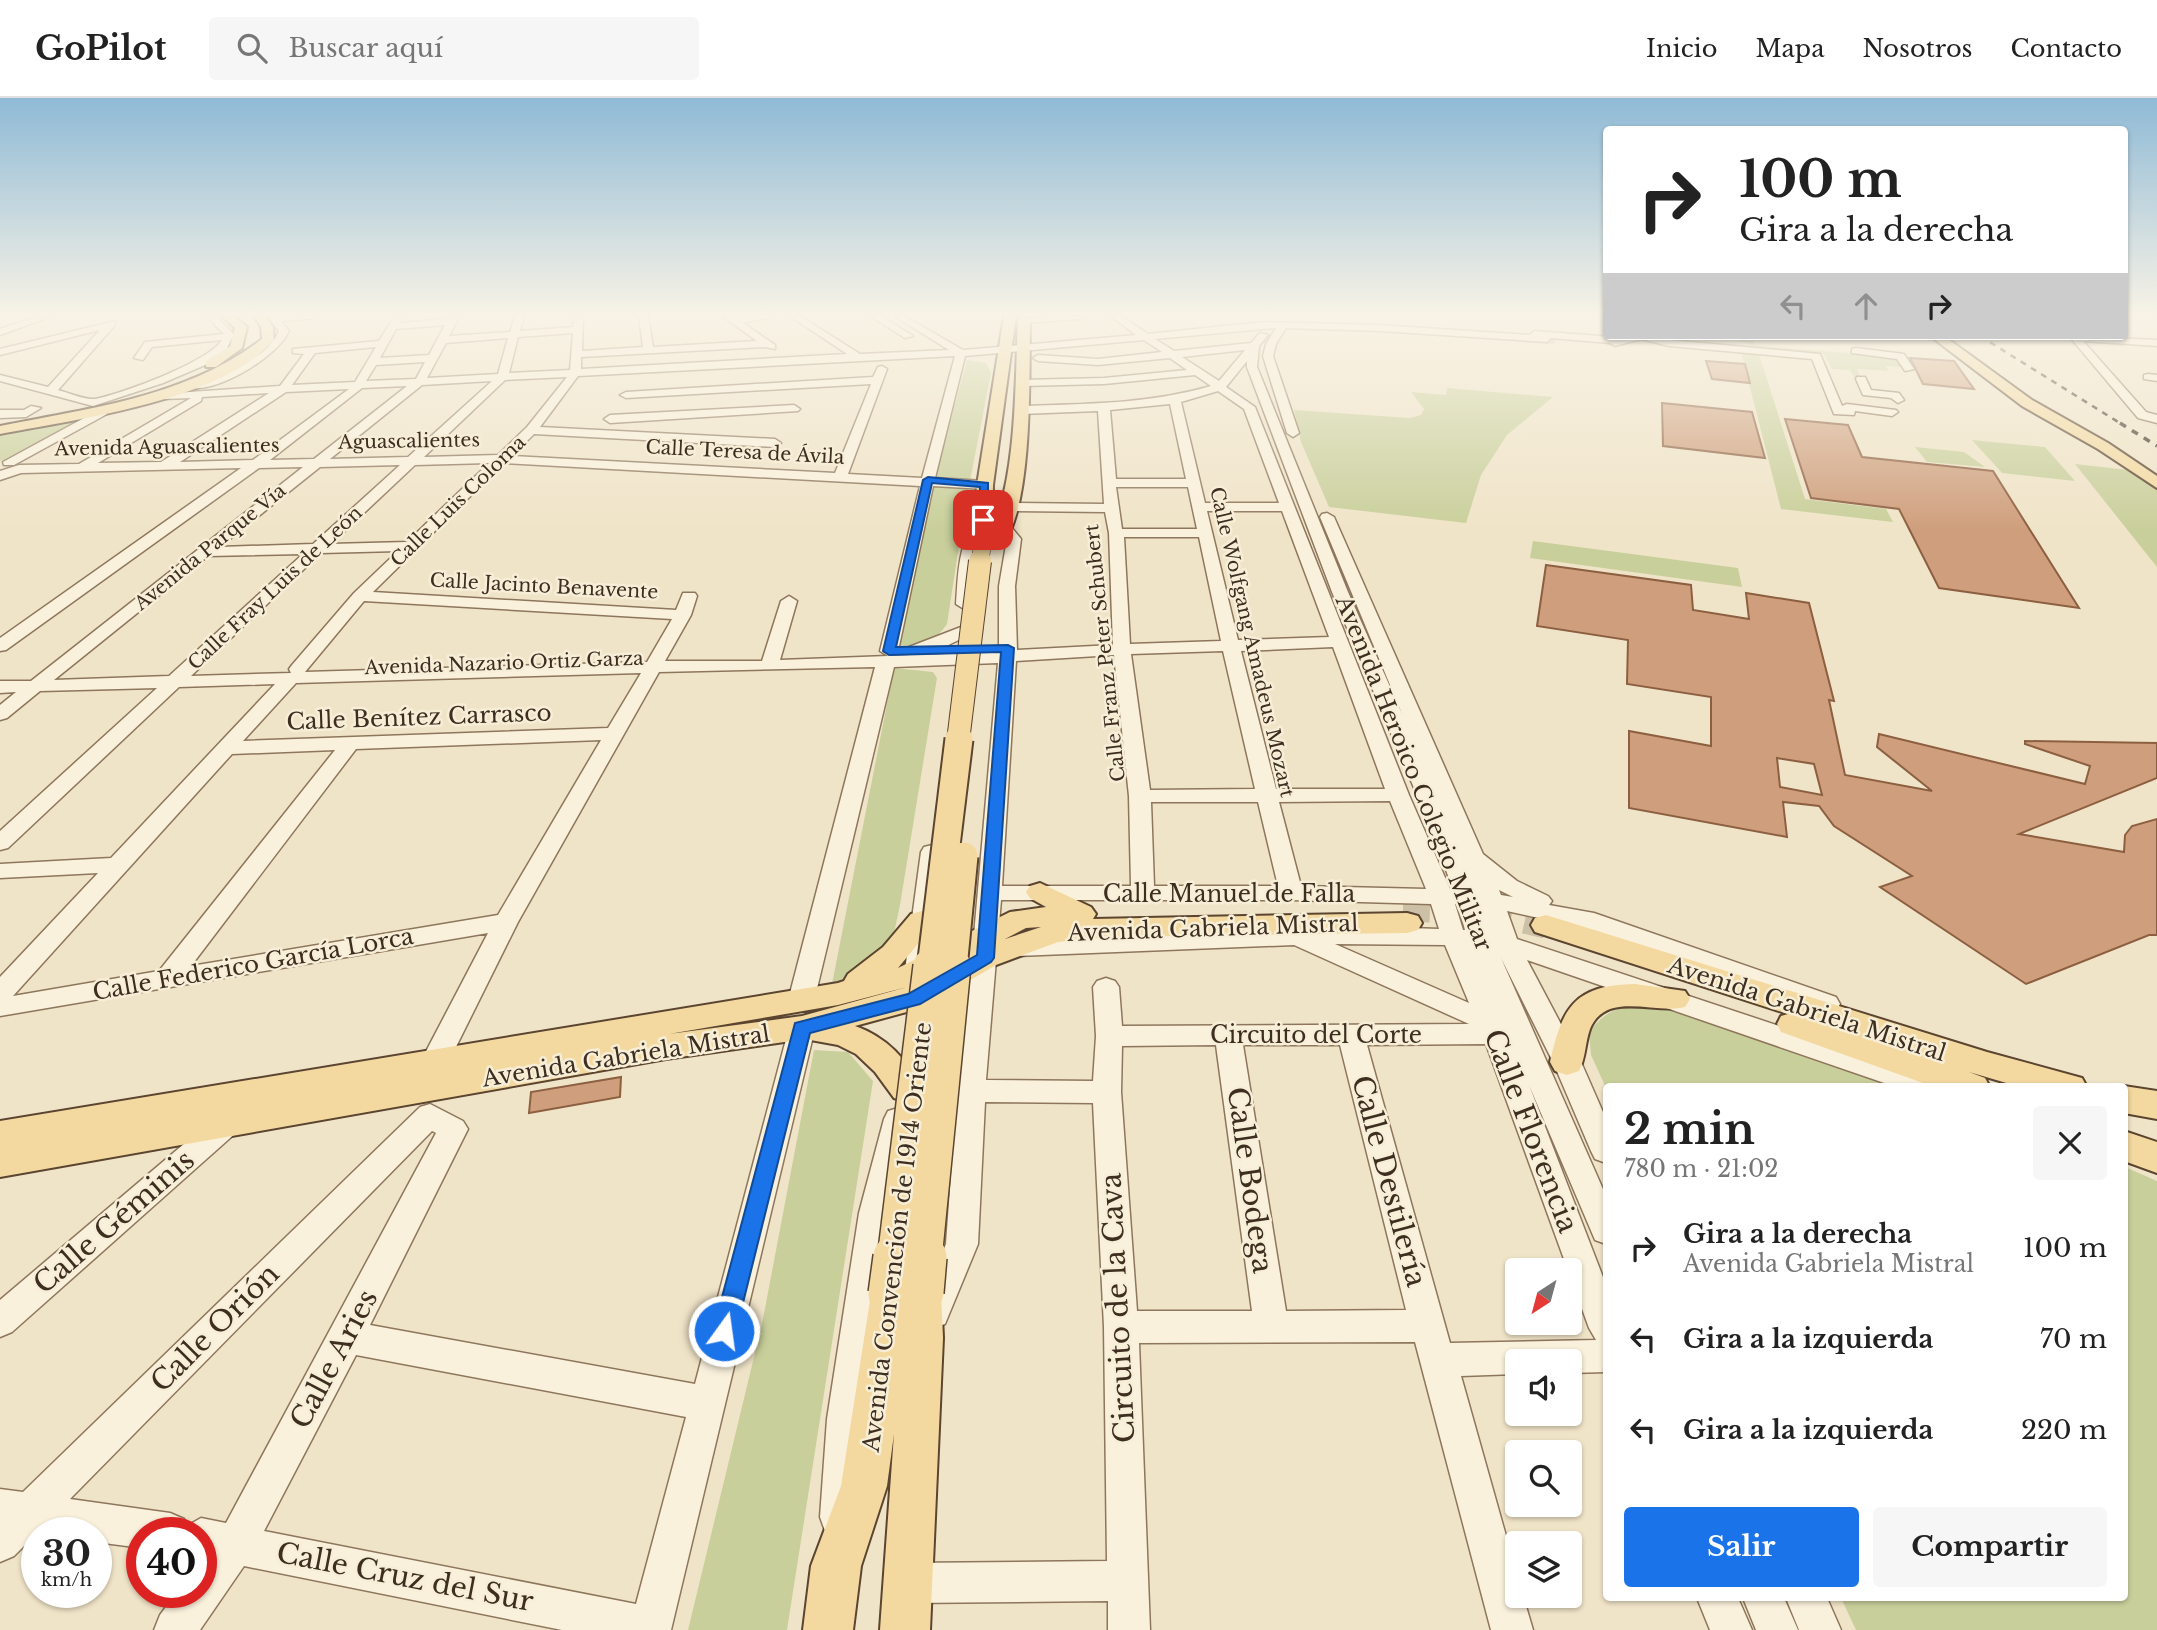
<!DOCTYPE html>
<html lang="es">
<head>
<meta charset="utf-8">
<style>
	body { margin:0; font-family:"Libre Baskerville",serif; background:#f6f6f6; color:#222; height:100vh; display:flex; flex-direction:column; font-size:26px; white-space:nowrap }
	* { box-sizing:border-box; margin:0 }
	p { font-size:23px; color:#767676 }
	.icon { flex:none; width:38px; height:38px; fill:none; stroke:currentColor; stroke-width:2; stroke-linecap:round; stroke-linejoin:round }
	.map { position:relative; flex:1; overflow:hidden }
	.details { position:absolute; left:1603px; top:985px; width:525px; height:518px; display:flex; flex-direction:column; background:#fff; border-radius:7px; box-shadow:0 2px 5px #0004 }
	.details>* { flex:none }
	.top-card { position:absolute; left:1603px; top:28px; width:525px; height:214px; border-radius:7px; box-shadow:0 2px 5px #0004; background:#fff; color:#222; overflow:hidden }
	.needle { width:46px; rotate:216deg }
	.buttons { position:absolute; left:1505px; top:1160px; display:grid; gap:14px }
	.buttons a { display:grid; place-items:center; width:77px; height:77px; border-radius:7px; background:#fff; box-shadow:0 2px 5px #0004; font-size:35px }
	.speed { position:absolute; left:21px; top:1419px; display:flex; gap:14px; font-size:35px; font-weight:700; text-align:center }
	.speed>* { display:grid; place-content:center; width:91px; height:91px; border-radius:50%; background:#fff; box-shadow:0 2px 5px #0004; line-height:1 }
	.speed small { font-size:18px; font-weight:400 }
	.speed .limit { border:10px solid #d22; background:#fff; color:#111 }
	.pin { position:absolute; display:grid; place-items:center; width:60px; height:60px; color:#fff; margin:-30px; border-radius:14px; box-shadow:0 4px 10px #0006 }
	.me { position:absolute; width:77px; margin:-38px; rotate:14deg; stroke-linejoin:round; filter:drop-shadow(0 0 5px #0008) }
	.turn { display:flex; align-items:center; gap:24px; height:147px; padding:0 21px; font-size:32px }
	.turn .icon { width:91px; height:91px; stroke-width:2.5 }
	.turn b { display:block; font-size:49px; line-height:60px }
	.lanes { display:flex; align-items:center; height:66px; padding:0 21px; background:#0003; justify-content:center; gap:35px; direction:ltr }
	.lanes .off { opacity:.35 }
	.round { display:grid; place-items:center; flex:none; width:74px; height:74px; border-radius:7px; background:#f6f6f6 }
	.head { display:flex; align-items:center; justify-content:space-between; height:119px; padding:0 21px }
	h1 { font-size:42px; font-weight:800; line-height:52px }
	.action { display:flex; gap:14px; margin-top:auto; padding:14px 21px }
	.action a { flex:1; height:80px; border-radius:7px; background:#1a73e8; color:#fff; font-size:28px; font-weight:800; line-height:80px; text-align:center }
	.action a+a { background:#f6f6f6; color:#222 }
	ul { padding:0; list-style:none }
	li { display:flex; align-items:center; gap:21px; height:91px; padding:0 21px }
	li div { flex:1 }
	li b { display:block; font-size:26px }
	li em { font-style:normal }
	header { display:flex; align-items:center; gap:42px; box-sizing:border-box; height:98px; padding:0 35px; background:#fff; border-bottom:2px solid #e0e0e0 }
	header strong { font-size:33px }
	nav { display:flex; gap:38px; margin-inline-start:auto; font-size:24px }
	.search { width:490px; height:63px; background:#f6f6f6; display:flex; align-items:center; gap:18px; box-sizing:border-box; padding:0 24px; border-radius:7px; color:#767676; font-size:26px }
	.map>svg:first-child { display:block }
</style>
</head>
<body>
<header>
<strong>GoPilot</strong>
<div class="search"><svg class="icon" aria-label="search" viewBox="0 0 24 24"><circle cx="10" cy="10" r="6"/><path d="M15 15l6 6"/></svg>Buscar aquí</div>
<nav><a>Inicio</a><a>Mapa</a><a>Nosotros</a><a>Contacto</a></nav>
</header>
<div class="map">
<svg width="2157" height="1532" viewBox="0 0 2157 1532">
	<rect width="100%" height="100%" fill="#f0e4c8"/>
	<g fill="#c9cf9b">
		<path d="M1752,238L1755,247L1895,259L1903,269L1886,268L1888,273L1857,271L1861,281H1855L1850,272L1832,271L1824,256L1759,251L1732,239Z"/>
		<path d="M1741,254L1759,256L1805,401L1886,411L1893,424L1781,411Z"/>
		<path d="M967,262L986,265L991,275L970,383L935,380Z"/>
		<path d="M1447,290L1553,299L1507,337L1481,377L1466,425L1329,409L1301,344L1294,312L1410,320L1421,317L1424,311L1411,294L1446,297Z"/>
		<path d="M84,320L3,362L0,363V338Z"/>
		<path d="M1972,342L2045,349L2075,383L2002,375Z"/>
		<path d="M1915,349L1964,354L1985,369L1927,364Z"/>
		<path d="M2075,366L2129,372L2157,392V469Z"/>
		<path d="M934,386L968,389L947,526C935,544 919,550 897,547Z"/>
		<path d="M1533,443L1738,470L1742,489L1530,460Z"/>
		<path d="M894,570L933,574L937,580L900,807L893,840L868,868L832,886Z"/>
		<path d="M1649,907L1680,914L1896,989L1606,990L1591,957L1589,934C1608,910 1619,909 1649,907Z"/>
		<path d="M814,952L848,954L873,983L787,1532H688L762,1226Z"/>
		<path d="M2125,1069L2157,1083V1532H1856L1841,1500H2124Z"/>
	</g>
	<g fill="#cf9f7d" stroke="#8d5f41" stroke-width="2" fill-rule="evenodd">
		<path d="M1910,260L1954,263L1974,291L1923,286Z"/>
		<path d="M1706,263L1745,266L1750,285L1712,281Z"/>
		<path d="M1662,305L1752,314L1765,360L1663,348Z"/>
		<path d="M1785,321L1848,327L1862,359L1993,373L2079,510L1939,490L1899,411L1811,400Z"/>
		<path d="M1546,467L1691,487L1693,512L1749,521L1746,495L1809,505L1834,603L1829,602L1845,677L1932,693L1877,649L1879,636L2085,686L2090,668L2025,646V643L2157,645V680L2019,736L2124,754L2125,737L2132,728L2157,721V837H2149L2026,886L1880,789L1912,778L1834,728L1819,708L1783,704L1787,739L1629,710V633L1711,648V599L1627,586L1628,542L1537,528ZM1777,660L1814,666L1822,697L1780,689Z"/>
		<path d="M621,979L620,999L529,1015L531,994Z"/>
	</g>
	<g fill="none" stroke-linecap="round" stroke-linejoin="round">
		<path stroke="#ccc0a6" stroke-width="10" stroke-dasharray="10 5" stroke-linecap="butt" d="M1547,241H1555"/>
		<path stroke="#ccc0a6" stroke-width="27" stroke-dasharray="27 14" stroke-linecap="butt" d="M1403,810L1484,813L1546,827"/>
		<g stroke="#8d765c" stroke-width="3">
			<g id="minor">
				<path d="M39,218H52L0,237V231Z"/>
				<path d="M206,218H215L234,236L225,254L205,267L163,285L93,308L0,283V277L48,289L100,232L0,257V251L115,223V227L58,292C69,295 84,302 95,301C122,296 208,264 222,242L152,249L143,262L134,260L145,244L224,236Z"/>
				<path d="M267,218H314L309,221L281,223L289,233C278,258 220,293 193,290V286C222,275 265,264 279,233Z"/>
				<path d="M395,218H403L400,225L448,221L451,218H459L449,238L510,234L515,218H524L520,233L573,229L575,218H583L582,253L643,249L639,218H648L653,249L757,243L722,218H774L743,225L775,247V251L765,249L581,259V271L847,256L790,218H800L860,256L949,252L894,218H904L963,252L1136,237L1111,218H1121L1148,236L1264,224L1380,227L1530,237L1534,233L1626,240L1652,238L1669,242L1820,256L1842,308L1847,306L1896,312L1898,314L1892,318L1855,313L1854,317L1834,316L1812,261L1669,248L1641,241L1615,248L1610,245L1551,240L1547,244L1380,233L1286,230L1276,246L1273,258L1299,335L1293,339L1287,335L1263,258L1266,246L1276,230L1155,241L1174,253L1251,245L1260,235L1268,237L1259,248L1257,269L1348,494L1403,618L1320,419L1322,416L1327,415L1334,419L1483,756L1517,783L1548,798L1552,803L1549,807L1594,815L1836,899L1840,906L1836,913L1827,915L1596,833L1507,813L1517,841L1939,981L1943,989H1896L1527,862L1581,964L1606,1021V1065L1595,1061L1591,1053L1553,964L1501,860L1606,1098V1146L1595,1142L1529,987L1606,1187V1274L1570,1275V1264H1517V1276L1461,1278L1517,1477V1498H1523L1533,1532H1491L1415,1244L1139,1245L1150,1532H1108V1503L909,1505L895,1499L889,1485L895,1471L909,1465L1107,1463L1104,1229L1093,1005L985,1004L978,1146L945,1226L933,1230L921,1226L916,1215L946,1146L957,993L972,860L998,565L894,569L814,903L810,910L801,912L792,910L788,903L875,569L659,574L518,824L449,963L450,979L446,986L436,990L426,986L422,979L421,963L488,835L0,918V879L98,775L0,780V766L111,760L275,586L179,589L8,750L0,752V733L157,590L40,593L7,620L0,622V607L16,594L0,595V583H31L303,369L259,370L6,552L0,553V540L241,370L21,375L0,382V373L19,367L79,366L191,300L164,301L160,300V296L280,288L304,256L293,255V251L379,243ZM445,227L429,257L380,260L396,231ZM573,235L570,272L509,275L518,239ZM508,240L498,276L427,280L446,245ZM1144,242L1162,254L1098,261L1038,257L1033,260L1038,263L1098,267L1170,260L1187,272L1104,280L1022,282L1016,285L1022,288L1104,286L1195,277L1211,288C1149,306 1085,306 1021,308L1015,312L1021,316L1098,313L1104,406L1011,405L1004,409L1011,413L1105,414L1109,435L1113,547L1017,552L1015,488L1021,441L1008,425L1003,424L996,428L1007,441L999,488V554L920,557L936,553L967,538L970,534L961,529L909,549L906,553L911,557L890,558L898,553L933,388L985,391L992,387L985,383L935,380L965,258ZM376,249L355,284L292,287L315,255ZM1245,252L1219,283L1182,259ZM955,258L922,380L848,376L887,271L882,268L878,269L873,279L626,294L620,297L626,300L871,286L835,375L512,358L534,336L775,349L781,345L775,341L540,329L578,278ZM1247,263V269L1332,494L1427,721L1453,791H1450L1409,697L1255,309L1226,289ZM425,264L416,281L366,283L376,267ZM567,279L527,329L498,357L424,359L505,282ZM492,283L408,359L330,361L422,287ZM407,288L314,361L270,362L362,290ZM349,291L253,362L180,364L286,294ZM1218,293L1244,311L1279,405H1205L1181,304ZM269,295L161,364L98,365L201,303L202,299ZM1170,306L1186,381H1116L1110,312ZM489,365L407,444L331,446L415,367ZM504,365L920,388L880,553L888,558L780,562L797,503L789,498L781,503L762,563H665L691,517L697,498L695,495H683L676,512L373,494ZM400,367L313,446L220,449L320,369ZM1116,389H1188L1197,431H1122ZM1207,413H1282L1329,539L1238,542ZM1124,439H1199L1221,543L1130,546ZM398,453L354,495L292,567L289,571L291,575L191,578L321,455ZM303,456L169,578L54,582L208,458ZM364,503L672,521L647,564L305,574ZM1333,549L1385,691H1276L1241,553ZM1223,553L1255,691L1150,692L1131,556ZM1114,557L1129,698L1131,788H1002L1016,563ZM641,575L608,630L243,643L296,585ZM601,642L498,817L191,868L356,651ZM335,652L159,873L13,898L232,656ZM1390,703L1426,791L1301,788L1279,704ZM1151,704H1258L1278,788H1154ZM1499,792L1513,799L1501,797ZM1001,802H1291L1431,806L1439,831C1298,825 1157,835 1017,842L1008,844L1005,850L1008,856L1017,858L1294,847L1469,926L1122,928L1119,889L1115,883L1106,880L1097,883L1093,889L1096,938L1093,983L986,982ZM1455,806H1458L1465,832H1463ZM1335,846L1445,847L1469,905ZM1486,946L1589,1230L1596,1242L1450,1245L1367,947ZM1216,947L1252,1213H1137L1121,994L1122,948ZM1243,947H1340L1406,1212L1286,1213Z"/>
				<path d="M870,218H881L913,238L905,240Z"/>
				<path d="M1047,218H1085L1080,221L1024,225L1019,222Z"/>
				<path d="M2069,238L2157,242V248L2083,243L2146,314L2157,317V325L2138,320Z"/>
				<path d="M1856,250L1904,256L1914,271L1905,273L1897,261L1852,255V251Z"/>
				<path d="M2148,276L2157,277V283L2144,281V277Z"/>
				<path d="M1857,279H1865L1871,292L1899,295L1904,302L1898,305L1891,300L1863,297L1856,281Z"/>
				<path d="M794,307L800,311L798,313L610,325L604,321L610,317Z"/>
				<path d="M31,308L41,310L26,319L0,320V312H24Z"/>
				<path d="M97,313L107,316L14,367H4L3,364Z"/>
				<path d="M982,426L989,430L977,446L972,506L964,511L956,506C958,484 957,433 982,426Z"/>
				<path d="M932,747L940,749L943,754L929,887L925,893L916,896L907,893L903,887L921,754L924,749Z"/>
				<path d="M802,920L811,923L815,930L671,1532H562L244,1468L200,1532H154L160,1517L177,1494H201V1435H142V1450L96,1444V1435H37L14,1458L0,1464V1391L23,1394L420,1009L430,1006L463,1023L468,1031L370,1227L695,1286L789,930L793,923ZM432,1033L436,1035L226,1425L201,1420L187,1428L184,1421L170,1415L70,1401ZM356,1257L686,1319L636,1506L264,1433Z"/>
				<path d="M898,1010L908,1013L912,1021L891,1115L863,1321L858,1419L853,1433L839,1438L825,1433L820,1419L827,1321L859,1115L884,1021L888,1013Z"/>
				<path d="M228,1014L238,1017L243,1025L238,1033L12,1234L0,1239V1202L218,1017Z"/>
				<path d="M1697,1500H1738L1752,1532H1710Z"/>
				<path d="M1743,1500H1784L1798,1532H1756Z"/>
				<path d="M1786,1500H1827L1841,1532H1799Z"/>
			</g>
		</g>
		<g stroke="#5b4430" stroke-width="4">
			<g id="major">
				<path d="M222,218H234L247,229L242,250L216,269H206V263L230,248L235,230Z"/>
				<path d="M254,218H265L273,229L274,242C221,303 77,321 0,336V328C90,310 187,299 262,241L261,229Z"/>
				<path d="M1004,218H1016L993,387L992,433C1017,374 1015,286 1018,221L1024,218L1030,221C1029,275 1033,400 1005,443L999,444L992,442L983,446L974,441L977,387Z"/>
				<path d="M1930,238H1944L2032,302L2108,345L2157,378V390L2098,351L2022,308Z"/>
				<path d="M1040,785L1091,809L1096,816L1093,821L1407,815L1418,818L1422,825L1418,832L1407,835L1108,839L1058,844L996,867L925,909L855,928C887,939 907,962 923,991L918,1000L906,1004L894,1000L875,974L856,956L838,947L805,941L666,961L0,1079V1023L838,885L844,883L848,876L883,849L911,816L922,813L933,816L937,823L898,870L1010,814L1046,809L1030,800L1026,794L1030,788ZM1041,829L1005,841L1026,830ZM911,888L802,918L669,936L838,907Z"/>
				<path d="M1546,817L1987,954L2082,980L2087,989H2020L1969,974L1985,980L1990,989H1934L1781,934L1777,926L1781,918L1788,916L1535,834L1531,827L1535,820Z"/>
				<path d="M1635,886L1685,893L1690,901L1685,909C1656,917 1606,892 1590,931C1585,945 1586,959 1579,973L1567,977L1555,973L1550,964C1562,910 1574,887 1635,886Z"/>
				<path d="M2124,988L2157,993V1021L2124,1015V989H2120Z"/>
				<path d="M2124,1033L2157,1044V1075L2124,1063Z"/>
				<path d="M921,1176L935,1181L941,1194L943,1240L930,1532H880L894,1336L887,1388L861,1468L853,1532H803L811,1468L841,1388L871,1196L877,1183L891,1178L906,1183Z"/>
			</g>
		</g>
		<use href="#minor" fill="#faf1dc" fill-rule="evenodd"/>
		<use href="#major" fill="#f3d9a0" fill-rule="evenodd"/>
		<path stroke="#3d2e20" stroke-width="2.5" stroke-dasharray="6 6" stroke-linecap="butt" d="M1980,238L2123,327"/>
		<path stroke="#3d2e20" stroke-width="3.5" stroke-dasharray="7 7" stroke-linecap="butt" d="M2120,325L2157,348"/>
		<g stroke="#5b4430" stroke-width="18" stroke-linecap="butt">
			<path id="major-bridge-far4" d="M980,465L983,441"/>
		</g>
		<g stroke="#5b4430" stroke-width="24" stroke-linecap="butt">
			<path id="major-bridge-far3" d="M958,643L980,463"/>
		</g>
		<g stroke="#5b4430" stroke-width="31" stroke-linecap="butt">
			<g id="major-bridge-far2">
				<path d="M931,870L959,641"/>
				<path d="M953,870L964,758"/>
			</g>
		</g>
		<g stroke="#5b4430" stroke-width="38" stroke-linecap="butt">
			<g id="major-bridge-far1">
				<path d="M895,1161L931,868"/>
				<path d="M924,1161L953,868"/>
			</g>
		</g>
		<g stroke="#5b4430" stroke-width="48" stroke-linecap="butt">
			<g id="major-bridge">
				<path d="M921,1194L924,1159"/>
				<path d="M891,1196L896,1159"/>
			</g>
		</g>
		<use href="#major-bridge-far4" stroke="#f3d9a0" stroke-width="17"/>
		<use href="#major-bridge-far3" stroke="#f3d9a0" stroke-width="22"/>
		<use href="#major-bridge-far2" stroke="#f3d9a0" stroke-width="27"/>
		<use href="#major-bridge-far1" stroke="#f3d9a0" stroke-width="35"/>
		<use href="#major-bridge" stroke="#f3d9a0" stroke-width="45"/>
	</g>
	<linearGradient id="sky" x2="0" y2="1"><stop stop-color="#8fbad6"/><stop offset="0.5" stop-color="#f8f3e6"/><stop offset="1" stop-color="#f8f3e6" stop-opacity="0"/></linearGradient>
	<rect width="2157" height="432" fill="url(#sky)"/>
	<path fill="#1a73e8" stroke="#114b97" stroke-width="2" d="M928,379L988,385V422L983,425L978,422L980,389L932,385L896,549L1008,547L1014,550L994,860L991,864L920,906L810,935L736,1233L733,1241L724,1244L716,1241L713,1233L795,925L908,896L977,857L1001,554L889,557L883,553L923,382Z"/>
	<g text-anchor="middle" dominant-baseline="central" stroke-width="5" stroke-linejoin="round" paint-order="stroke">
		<g font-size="19" fill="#3d2e20" stroke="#f7eed8">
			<text transform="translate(409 343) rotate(-1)">Aguascalientes</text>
			<text transform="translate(167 349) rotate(-1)">Avenida Aguascalientes</text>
			<text transform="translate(745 354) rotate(3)">Calle Teresa de Ávila</text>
			<text transform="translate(458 403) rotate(-44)">Calle Luis Coloma</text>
			<text transform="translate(210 449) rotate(-39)">Avenida Parque Vía</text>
			<text transform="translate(544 488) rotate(3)">Calle Jacinto Benavente</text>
			<text transform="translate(275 490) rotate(-43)">Calle Fray Luis de León</text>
			<text transform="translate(1252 544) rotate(77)">Calle Wolfgang Amadeus Mozart</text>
			<text transform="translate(1105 555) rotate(-96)">Calle Franz Peter Schubert</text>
			<text transform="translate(504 565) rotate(-2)">Avenida Nazario Ortiz Garza</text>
		</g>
		<g font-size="23" fill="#3d2e20" stroke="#f7eed8">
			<text transform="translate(419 619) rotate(-2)">Calle Benítez Carrasco</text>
			<text transform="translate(1414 675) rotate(68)">Avenida Heroico Colegio Militar</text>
			<text x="1229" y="796">Calle Manuel de Falla</text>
			<text transform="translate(1213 830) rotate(-2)">Avenida Gabriela Mistral</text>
			<text transform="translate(253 866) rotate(-10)">Calle Federico García Lorca</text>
			<text transform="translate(1807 911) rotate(18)">Avenida Gabriela Mistral</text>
			<text x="1316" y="937">Circuito del Corte</text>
			<text transform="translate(626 958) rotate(-9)">Avenida Gabriela Mistral</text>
			<text transform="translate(897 1139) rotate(-83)">Avenida Convención de 1914 Oriente</text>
		</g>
		<g font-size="28" fill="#3d2e20" stroke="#f7eed8">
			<text transform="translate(1531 1033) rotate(69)">Calle Florencia</text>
			<text transform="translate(1250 1082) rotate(82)">Calle Bodega</text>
			<text transform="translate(1389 1083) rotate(75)">Calle Destilería</text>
			<text transform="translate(114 1124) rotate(-41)">Calle Géminis</text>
			<text transform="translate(1118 1210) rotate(-93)">Circuito de la Cava</text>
			<text transform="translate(215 1230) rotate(-45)">Calle Orión</text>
			<text transform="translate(334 1261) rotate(-62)">Calle Aries</text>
			<text transform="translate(405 1479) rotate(11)">Calle Cruz del Sur</text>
		</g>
	</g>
</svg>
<div class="buttons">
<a><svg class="needle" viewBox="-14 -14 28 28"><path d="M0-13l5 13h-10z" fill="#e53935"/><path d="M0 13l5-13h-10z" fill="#767676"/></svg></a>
<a><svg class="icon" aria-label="sound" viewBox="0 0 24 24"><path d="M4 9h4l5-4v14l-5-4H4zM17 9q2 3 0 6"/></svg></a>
<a><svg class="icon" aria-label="search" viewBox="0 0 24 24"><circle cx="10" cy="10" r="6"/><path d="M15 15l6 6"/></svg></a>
<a><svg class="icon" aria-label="layers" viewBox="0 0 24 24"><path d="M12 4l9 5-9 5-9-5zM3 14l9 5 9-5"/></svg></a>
</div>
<div class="speed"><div>30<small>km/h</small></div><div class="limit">40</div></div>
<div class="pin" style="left:983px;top:422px;background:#d93025"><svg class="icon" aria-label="arrive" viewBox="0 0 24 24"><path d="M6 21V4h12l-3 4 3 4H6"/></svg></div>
<svg class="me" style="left:724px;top:1233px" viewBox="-20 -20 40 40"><circle r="17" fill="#1a73e8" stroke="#fff" stroke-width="3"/><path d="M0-11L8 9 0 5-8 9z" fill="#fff"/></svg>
<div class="top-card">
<div class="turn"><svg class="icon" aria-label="right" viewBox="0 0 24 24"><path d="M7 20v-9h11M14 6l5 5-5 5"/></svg><div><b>100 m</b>Gira a la derecha</div></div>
<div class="lanes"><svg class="icon off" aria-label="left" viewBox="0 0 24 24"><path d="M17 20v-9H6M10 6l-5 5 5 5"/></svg><svg class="icon off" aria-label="ahead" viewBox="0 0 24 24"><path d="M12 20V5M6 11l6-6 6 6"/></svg><svg class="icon" aria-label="right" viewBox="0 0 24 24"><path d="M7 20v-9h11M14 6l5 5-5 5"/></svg></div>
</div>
<section class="details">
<div class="head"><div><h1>2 min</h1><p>780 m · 21:02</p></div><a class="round"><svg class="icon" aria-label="close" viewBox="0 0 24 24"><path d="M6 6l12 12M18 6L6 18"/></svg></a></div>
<ul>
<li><svg class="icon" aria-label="right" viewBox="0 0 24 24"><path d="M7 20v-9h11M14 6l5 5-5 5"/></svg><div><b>Gira a la derecha</b><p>Avenida Gabriela Mistral</p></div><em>100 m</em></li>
<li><svg class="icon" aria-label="left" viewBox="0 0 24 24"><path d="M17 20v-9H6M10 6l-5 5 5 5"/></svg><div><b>Gira a la izquierda</b></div><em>70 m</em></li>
<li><svg class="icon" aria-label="left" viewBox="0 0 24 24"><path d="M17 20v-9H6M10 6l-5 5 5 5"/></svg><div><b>Gira a la izquierda</b></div><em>220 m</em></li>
</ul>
<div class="action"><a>Salir</a><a>Compartir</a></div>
</section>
</div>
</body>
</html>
